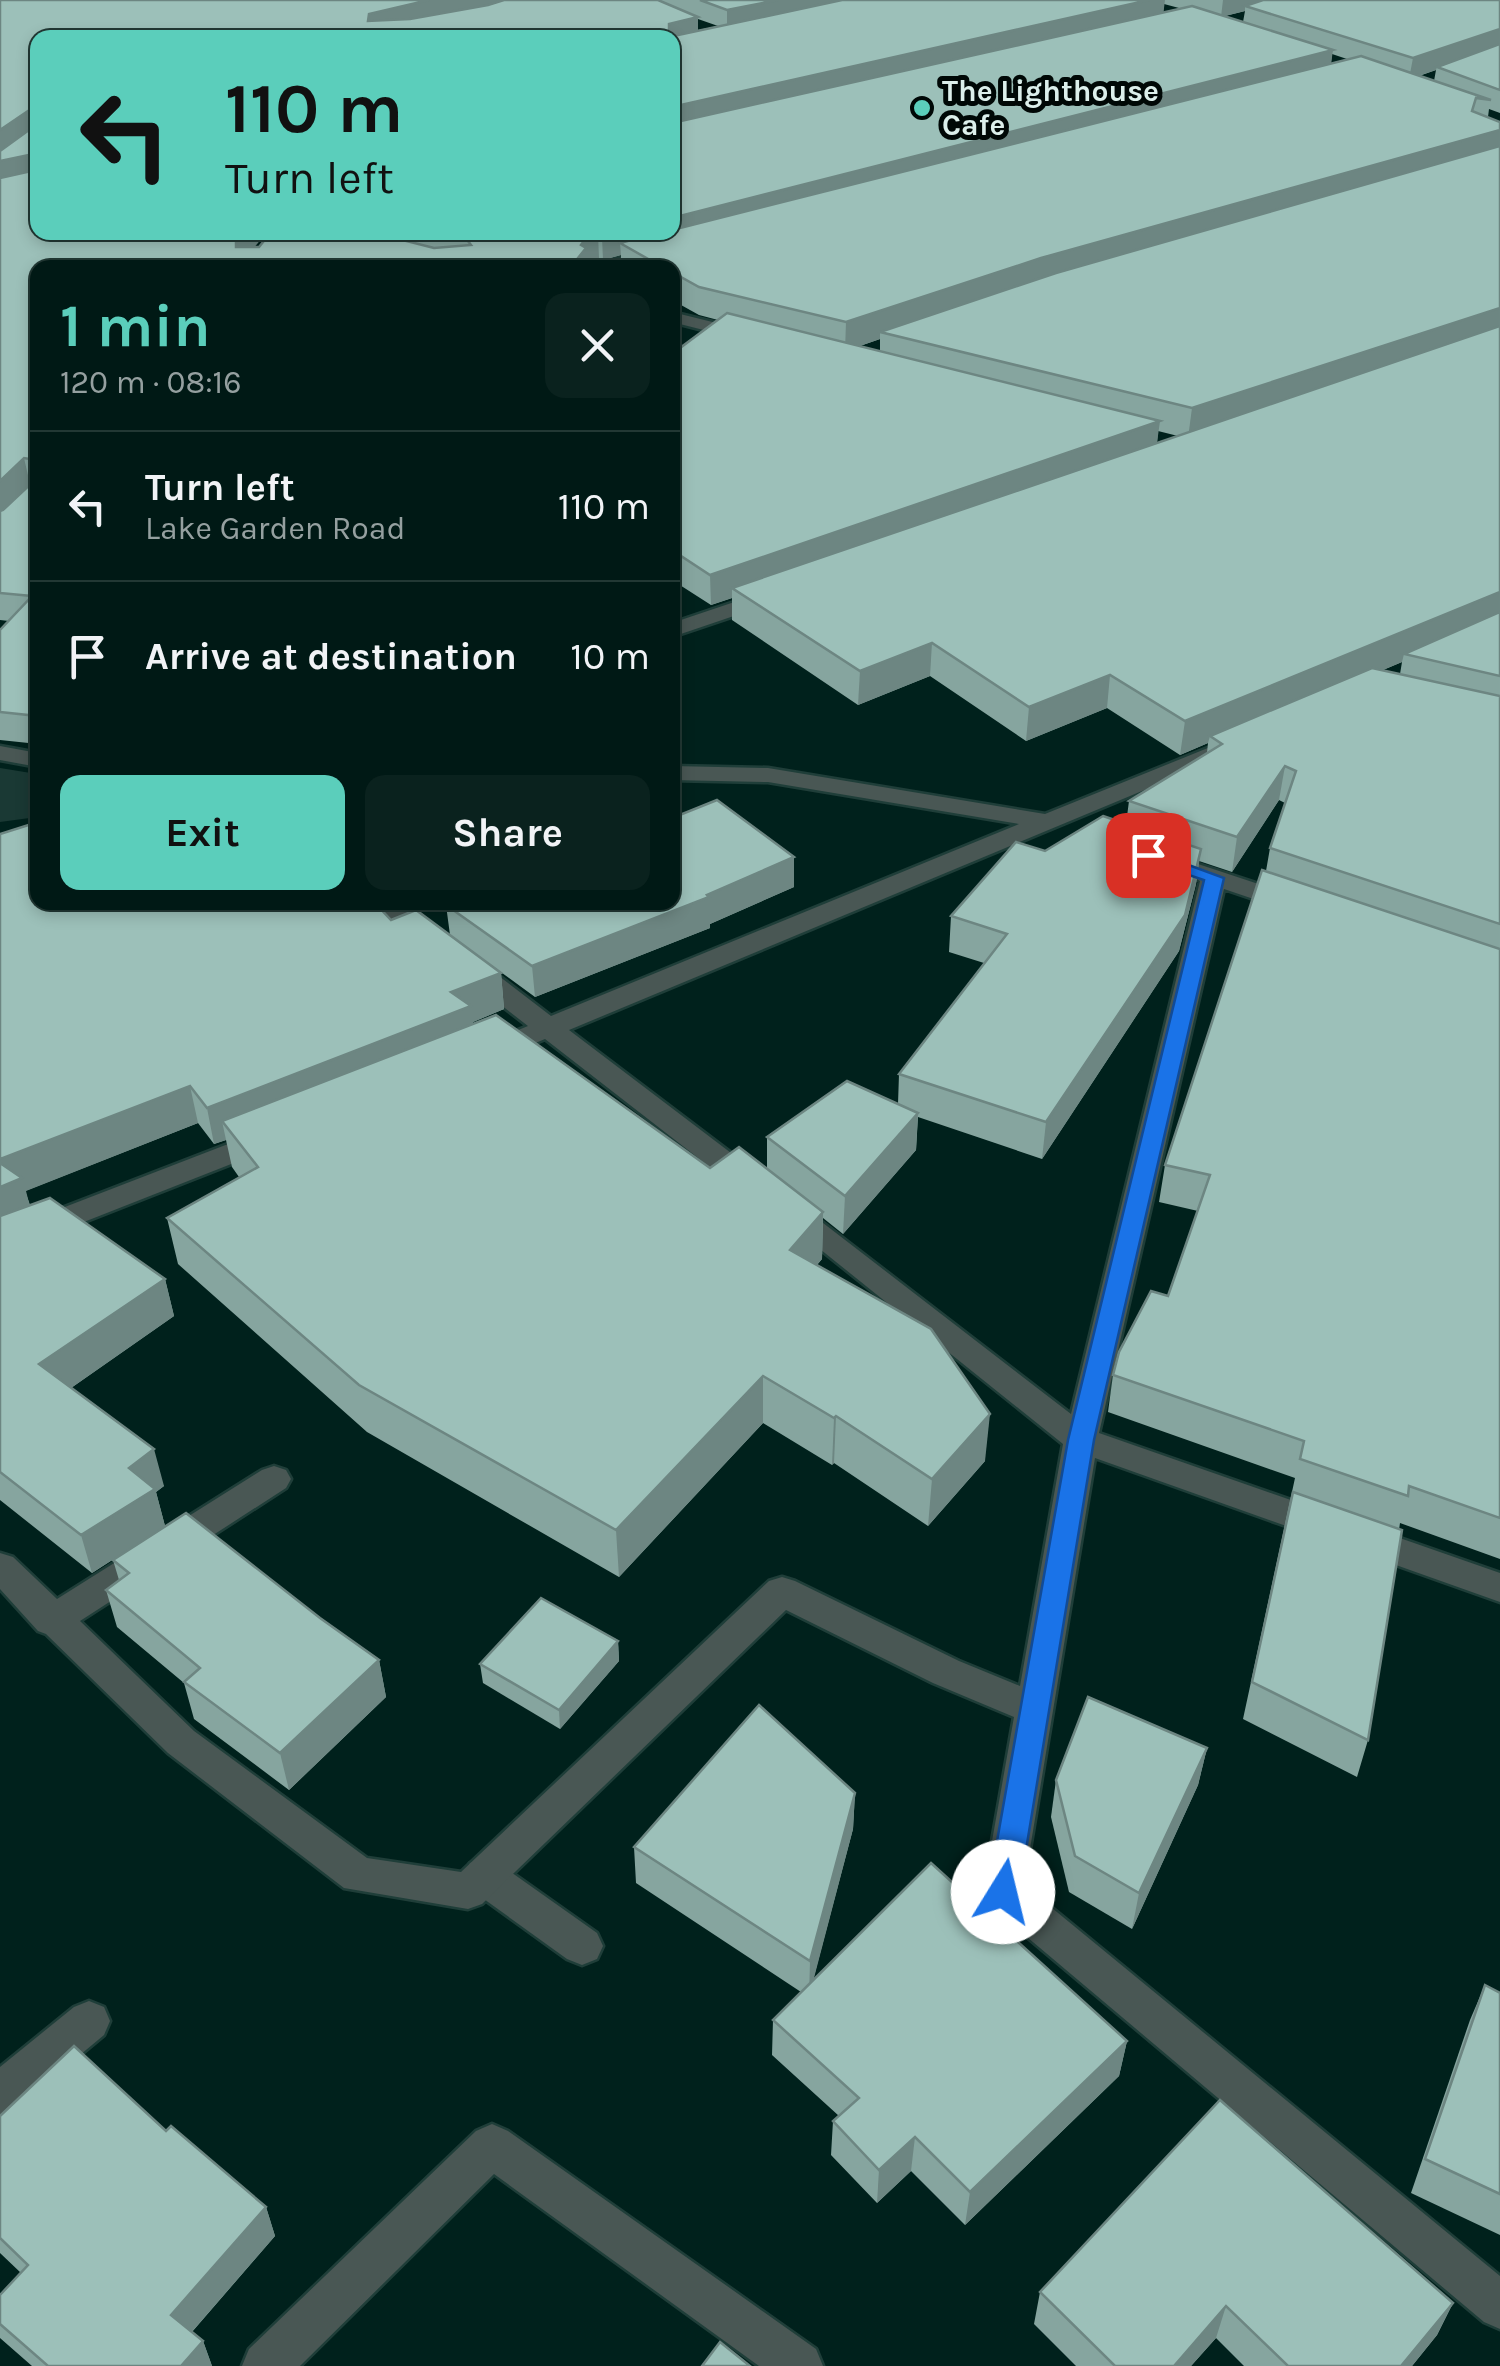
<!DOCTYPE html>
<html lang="en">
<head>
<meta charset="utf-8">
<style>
	body { margin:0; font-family:Karla,sans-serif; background:#0a221e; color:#f1f3f6; height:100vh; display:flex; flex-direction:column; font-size:38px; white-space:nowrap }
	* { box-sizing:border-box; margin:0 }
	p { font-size:32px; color:#95a0a0 }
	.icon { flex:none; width:55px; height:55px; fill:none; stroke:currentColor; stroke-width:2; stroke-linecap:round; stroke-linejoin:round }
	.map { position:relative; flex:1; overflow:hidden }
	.panel { position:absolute; left:30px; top:260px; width:650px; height:650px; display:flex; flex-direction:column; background:#001915; border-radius:20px; box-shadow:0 5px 15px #0003,0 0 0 2px #223834 }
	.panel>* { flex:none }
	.guide { position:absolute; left:30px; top:30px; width:650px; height:210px; border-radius:20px; box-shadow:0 5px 15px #0003,0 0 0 2px #223834; background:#5bcebb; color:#111; overflow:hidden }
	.pin { position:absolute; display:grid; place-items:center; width:85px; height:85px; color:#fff; margin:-42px; border-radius:20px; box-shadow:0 5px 15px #0006 }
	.me { position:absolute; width:110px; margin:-55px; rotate:9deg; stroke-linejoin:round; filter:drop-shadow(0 0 8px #0008) }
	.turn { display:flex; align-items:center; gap:35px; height:210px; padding:0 30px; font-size:45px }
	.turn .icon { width:130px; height:130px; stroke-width:2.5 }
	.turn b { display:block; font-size:70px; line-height:85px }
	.round { display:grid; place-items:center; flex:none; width:105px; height:105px; border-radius:20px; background:#0a221e }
	.head { display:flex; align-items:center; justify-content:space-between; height:170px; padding:0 30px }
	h1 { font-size:60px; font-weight:700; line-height:75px; color:#5bcebb }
	.primary-button { display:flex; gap:20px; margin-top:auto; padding:20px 30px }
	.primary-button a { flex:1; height:115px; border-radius:20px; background:#5bcebb; color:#111; font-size:40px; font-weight:700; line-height:115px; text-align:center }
	.primary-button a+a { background:#0a221e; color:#f1f3f6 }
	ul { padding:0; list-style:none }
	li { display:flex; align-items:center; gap:30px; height:150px; padding:0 30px; border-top:2px solid #223834 }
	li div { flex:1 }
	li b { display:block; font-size:38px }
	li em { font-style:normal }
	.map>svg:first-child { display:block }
</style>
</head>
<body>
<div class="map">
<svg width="1500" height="2366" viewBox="0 0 1500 2366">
	<rect width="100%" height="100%" fill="#00211c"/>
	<path fill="#1a3934" d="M0,768L37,774V817L0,822Z"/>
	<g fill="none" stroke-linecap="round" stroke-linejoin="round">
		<g stroke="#1f3e39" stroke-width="5">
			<g id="lane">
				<path d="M484,1858L498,1863L597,1933L603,1946L597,1959L582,1965L567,1959L470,1889L464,1876L470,1863Z"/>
				<path d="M89,2001L104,2007L110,2021L104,2035L15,2109L0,2115V2067L74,2007Z"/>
				<path d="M492,2124L508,2131L816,2349L823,2366H759L494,2174L300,2366H242L249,2349L476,2131Z"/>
			</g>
		</g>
		<g stroke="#1f3e39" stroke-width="5">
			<g id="street">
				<path d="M660,246L668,251L666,255L616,268H586Z"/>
				<path d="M672,312L753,332L756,336L747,341L672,322Z"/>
				<path d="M770,590L778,591L781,596L778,601L672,637V623Z"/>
				<path d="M1230,739L1238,741L1242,746L1238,751L569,1030L764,1178L768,1185L764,1192H742L545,1039L502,1057H482L478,1051L482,1045L528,1026L462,975L459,969L462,963H482L551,1016L1019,824L768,782L672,780V766L768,768L1045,814Z"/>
				<path d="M0,746L38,753V767L0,760Z"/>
				<path d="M1198,864L1301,898L1305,904L1292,912L1224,889L1099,1433L1500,1573V1602L1095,1458L1024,1885L1500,2276V2329L1484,2322L989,1905L983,1892L1014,1717L933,1683L786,1610L482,1904L468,1909L344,1888L168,1753L46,1634L38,1631L0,1589V1553L13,1557L57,1599L262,1470L274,1466L286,1470L291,1479L286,1488L80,1621L194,1731L367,1858L461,1872L769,1581L782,1577L795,1581L959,1661L1020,1686L1063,1444L775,1213L779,1206L790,1203L801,1206L1071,1414L1200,881L1185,872Z"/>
				<path d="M368,902H398L444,939L440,945H422Z"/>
				<path d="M267,1129L277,1132L282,1139L277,1146L0,1255V1232Z"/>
			</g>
		</g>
		<use href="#lane" fill="#495754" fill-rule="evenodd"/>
		<use href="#street" fill="#495754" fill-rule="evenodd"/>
	</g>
	<g fill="#86a59f" fill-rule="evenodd">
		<path d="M0,0H1500V113L1489,109L1488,117L1500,122V1559L1400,1523L1368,1740L1357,1777L1243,1719L1295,1478L1108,1412L1113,1375L1168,1296L1198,1211L1159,1202L1165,1165L1266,871L1270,848L1285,803L1279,800L1232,872L1199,861L1196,884L1179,951L1042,1159L918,1117L916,1150L843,1234L823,1218L822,1259L817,1265L985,1461L928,1526L834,1463L832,1465L763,1423L619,1577L367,1432L178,1264L167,1218L239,1177L232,1167L226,1140L214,1144L198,1123L25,1191L30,1205L165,1279L174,1316L71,1388L164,1486L156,1492L165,1526L92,1573L0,1500V834L305,906L391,920L501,973L504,1009L473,1022V1024L710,1168H767V1137L898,1104L899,1074L984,963L949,952L951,916L1045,851L1126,824L1129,801L1207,753L1208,743L1180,755L1107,708L1026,741L930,676L858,705L732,620V598L711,605L672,580V354L718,320L699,315L672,300V268H621V255L603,260L599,258L587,264L38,268V744L0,740V630L9,621L0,620ZM1164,4L1179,8H1182L1163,13ZM1245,11L1243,22L1225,16ZM698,19L718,26L698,30ZM38,38L672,232H271L259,247H255ZM1332,54L1347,59L1331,63ZM1436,70L1434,81L1419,76ZM880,339V351L860,346ZM1158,431L1178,436L1157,443ZM1402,662L1400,674L1383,670Z"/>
		<path d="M794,887L710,924V928L535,997L450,935L446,905Z"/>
		<path d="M113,1560L320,1618L379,1660L386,1697L289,1790L194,1719L184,1683L117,1627L106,1590L119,1580Z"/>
		<path d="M618,1641L619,1661L560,1729L483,1683L480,1664Z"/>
		<path d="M1207,1748L1198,1785L1132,1929L1069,1892L1051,1817L1056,1780Z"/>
		<path d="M855,1793L853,1829L813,1980L1127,2041L1119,2076L965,2225L911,2171L877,2203L831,2155L833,2121L839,2116L772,2055L773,2020L801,1992L636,1883L634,1847Z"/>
		<path d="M1485,1985L1500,1993V2235L1411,2193L1470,2020Z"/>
		<path d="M0,2116L166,2131L266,2207L275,2236L192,2332L203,2341L212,2366H32L0,2338V2295L21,2273L0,2253Z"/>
		<path d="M1040,2292L1453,2303L1437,2335L1412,2366H1244L1216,2338L1191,2366H1076L1034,2324Z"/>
	</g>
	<g fill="#6d8682">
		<path d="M429,0H511L371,34L368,21L369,14Z"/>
		<path d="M778,0H873L727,30V10Z"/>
		<path d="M1149,0H1165L1163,16L672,128V107Z"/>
		<path d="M1223,0H1289L1245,6V11L1221,17Z"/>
		<path d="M698,17V37L669,38V24Z"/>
		<path d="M1500,29V48L1437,67L1436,70L1409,79L1413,58Z"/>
		<path d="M1333,50L1330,71L635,251L620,243L621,255L603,260L602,237L617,232H672V218Z"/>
		<path d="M34,107L38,124L0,154V130Z"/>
		<path d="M1500,130V154L880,332V339L845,351L846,322L1041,258Z"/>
		<path d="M33,154L37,176L0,184V161Z"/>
		<path d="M244,232H267L239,266L236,242Z"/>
		<path d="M598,234L599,258L587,264V268H570L584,241Z"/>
		<path d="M1500,308V329L1188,438L1192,408Z"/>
		<path d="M1160,421L1156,450L732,588V598L711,605L710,575Z"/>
		<path d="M24,458L30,484L0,513V481Z"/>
		<path d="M1500,592V621L1404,654L1402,662L1216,740L1210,736L1208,743L1180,755L1185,721Z"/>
		<path d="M932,643L930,676L858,705L860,671Z"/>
		<path d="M1110,675L1107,708L1026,741L1029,707Z"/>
		<path d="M1285,766L1279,800L1232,872L1237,837Z"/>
		<path d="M1201,849L1196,884L1179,951L1042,1159L1046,1122Z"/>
		<path d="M794,857V887L710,924V928L535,997L532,966L707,895Z"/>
		<path d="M501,973L504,1009L473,1022L475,1043L222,1121L226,1140L214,1144L207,1108L451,992Z"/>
		<path d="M190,1086L198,1123L26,1191L32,1215L0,1229V1159Z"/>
		<path d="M918,1113L916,1150L843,1234L845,1196Z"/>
		<path d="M823,1212L822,1259L789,1296L790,1250Z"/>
		<path d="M165,1279L174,1316L51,1402L39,1364Z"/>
		<path d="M763,1376V1423L619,1577L616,1530Z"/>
		<path d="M990,1414L985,1461L928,1526L932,1479Z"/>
		<path d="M836,1416L834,1463L832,1465L834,1418Z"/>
		<path d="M154,1449L164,1486L156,1492L165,1526L92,1573L81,1535L129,1468Z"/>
		<path d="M618,1641L619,1661L560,1729L559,1710Z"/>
		<path d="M379,1660L386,1697L289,1790L280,1753Z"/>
		<path d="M1207,1748L1198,1785L1132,1929L1139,1893Z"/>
		<path d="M855,1793L853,1829L809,1997L810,1961Z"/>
		<path d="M1127,2041L1119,2076L965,2225L970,2192Z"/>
		<path d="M915,2137L911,2171L877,2203L879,2170Z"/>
		<path d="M266,2207L275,2236L182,2343L171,2315Z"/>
		<path d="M1453,2303L1437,2335L1412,2366H1401Z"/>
		<path d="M1226,2306L1216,2338L1191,2366H1174Z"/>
		<path d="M203,2341L212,2366H181Z"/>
	</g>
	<g fill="#9cc0b9" stroke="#6d8682" stroke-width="2.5">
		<path d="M0,0H429L369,14L368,21L410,19L488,5L504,0H658L698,17L669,24V37L842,0H1149L672,107V38H38V232H244L236,242V247H259L271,232H371L434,248L471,245L468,241L433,232H617L602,237L598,234L584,241L581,245L586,248L570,268H38V716L0,712V630L32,596L0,593V511L3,510L35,480L36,460L24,458L0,481V178L36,170L37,158L33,154L0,161V151L36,125L34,107L0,130Z"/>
		<path d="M700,0H778L727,10Z"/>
		<path d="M1263,0H1500V29L1413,58L1245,6Z"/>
		<path d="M1192,6L1333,50L672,218V123Z"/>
		<path d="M1500,44V90L1437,67Z"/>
		<path d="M1361,56L1491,100L1476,98L1472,111L1500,122V130L1041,258L846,322L699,287L672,272V268H664L620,243L662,232H672V230Z"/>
		<path d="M1500,146V308L1192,408L880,332L1056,273Z"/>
		<path d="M727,313L1160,421L710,575L672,550V354Z"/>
		<path d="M1500,326V592L1185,721L1110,675L1029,707L932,643L860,671L732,588Z"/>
		<path d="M1500,612V676L1404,654Z"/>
		<path d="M1372,668L1500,696V924L1270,848L1296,771L1285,766L1237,837L1129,801L1222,744L1210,736Z"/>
		<path d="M717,800L794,857L707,895L709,897L532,966L446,905L452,902H672V818Z"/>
		<path d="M1103,816L1201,849L1185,915L1046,1122L899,1074L1007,934L951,916L1016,842L1045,851Z"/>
		<path d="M38,822V902H301L305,906L315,902H374L391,920L416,910L501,973L451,992L471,1006L207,1108L190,1086L0,1159V834Z"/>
		<path d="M1262,870L1500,949V1518L1409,1486L1408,1496L1300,1459L1304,1441L1113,1375L1119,1352L1151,1291L1168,1296L1210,1175L1165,1165Z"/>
		<path d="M496,1015L710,1168L739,1147L823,1212L790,1250L931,1329L990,1414L932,1479L836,1416L834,1418L763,1376L616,1530L359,1385L167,1218L258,1167L222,1121Z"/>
		<path d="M847,1081L918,1113L845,1196L767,1137Z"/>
		<path d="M0,1163L22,1178L0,1187Z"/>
		<path d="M50,1198L165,1279L39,1364L154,1449L129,1468L155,1489L81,1535L0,1472V1216Z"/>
		<path d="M1293,1492L1402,1530L1368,1740L1252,1682Z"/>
		<path d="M186,1513L320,1618L379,1660L280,1753L184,1682L200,1668L106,1590L129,1573L113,1560Z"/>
		<path d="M541,1598L618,1641L559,1710L480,1664Z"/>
		<path d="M1088,1697L1207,1748L1139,1893L1075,1856L1056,1780Z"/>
		<path d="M759,1705L855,1793L810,1961L634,1847Z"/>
		<path d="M931,1863L1127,2041L970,2192L915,2137L879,2170L833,2121L859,2098L773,2020Z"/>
		<path d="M1485,1985L1500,1993V2194L1425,2159Z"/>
		<path d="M74,2046L166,2131L171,2126L266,2207L171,2315L203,2341L181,2366H48L0,2324V2295L28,2265L0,2238V2116Z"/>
		<path d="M1220,2100L1453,2303L1401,2366H1288L1226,2306L1174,2366H1115L1040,2292Z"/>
		<path d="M720,2342L750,2366H702Z"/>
	</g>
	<path fill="#1a73e8" stroke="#114b97" stroke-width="2.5" d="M1148,850L1224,878L1094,1440L1019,1892L1014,1902L1003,1906L992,1902L988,1892L1068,1440L1204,880L1141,859V851Z"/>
	<circle fill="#5bcebb" stroke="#000806" stroke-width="4" cx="922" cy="108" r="10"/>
	<g text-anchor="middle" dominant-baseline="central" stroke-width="10" stroke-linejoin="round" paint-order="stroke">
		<g font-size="30" font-weight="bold" fill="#dcefeb" stroke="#000806" text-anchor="start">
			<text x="942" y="91">The Lighthouse<tspan x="942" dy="34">Cafe</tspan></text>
		</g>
	</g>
</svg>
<div class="pin" style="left:1148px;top:855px;background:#d93025"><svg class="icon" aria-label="arrive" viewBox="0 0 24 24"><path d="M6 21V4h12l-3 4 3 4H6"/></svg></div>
<svg class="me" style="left:1003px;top:1892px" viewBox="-20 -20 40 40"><circle r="19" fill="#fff"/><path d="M0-13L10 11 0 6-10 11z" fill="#1a73e8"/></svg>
<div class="guide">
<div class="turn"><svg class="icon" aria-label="left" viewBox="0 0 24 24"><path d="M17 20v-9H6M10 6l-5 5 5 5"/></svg><div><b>110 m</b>Turn left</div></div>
</div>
<section class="panel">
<div class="head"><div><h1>1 min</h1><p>120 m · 08:16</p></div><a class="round"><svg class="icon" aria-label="close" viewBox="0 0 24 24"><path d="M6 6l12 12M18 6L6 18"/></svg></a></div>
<ul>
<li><svg class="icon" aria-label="left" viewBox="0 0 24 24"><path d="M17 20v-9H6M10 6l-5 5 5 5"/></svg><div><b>Turn left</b><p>Lake Garden Road</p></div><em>110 m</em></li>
<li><svg class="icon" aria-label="arrive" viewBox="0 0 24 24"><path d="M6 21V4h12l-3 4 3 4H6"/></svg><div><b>Arrive at destination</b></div><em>10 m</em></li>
</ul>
<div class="primary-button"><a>Exit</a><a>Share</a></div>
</section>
</div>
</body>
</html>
